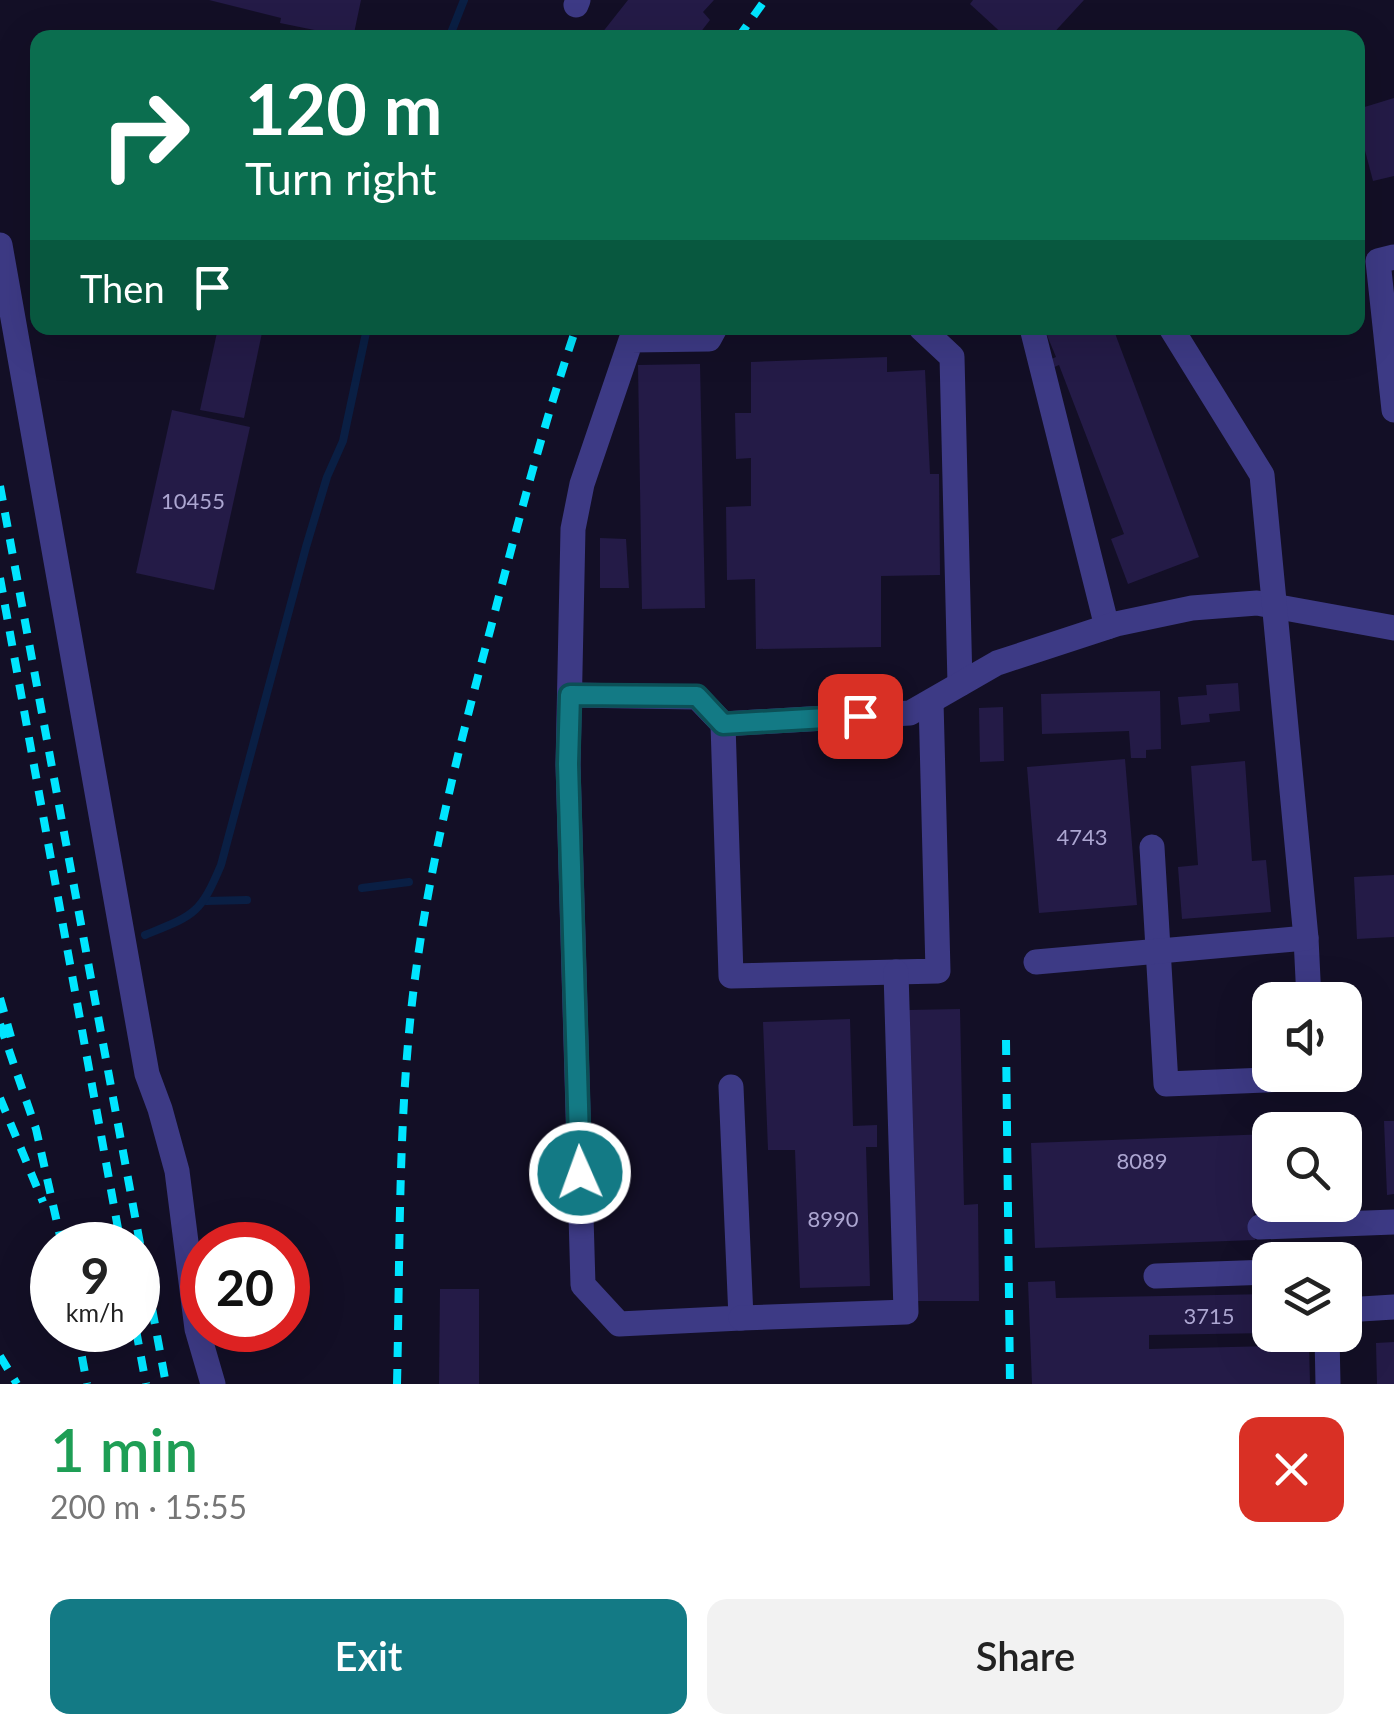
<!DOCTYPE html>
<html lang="en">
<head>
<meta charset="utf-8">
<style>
	body { margin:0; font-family:Lato,sans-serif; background:#f2f2f2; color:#222; height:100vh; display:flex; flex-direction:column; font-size:38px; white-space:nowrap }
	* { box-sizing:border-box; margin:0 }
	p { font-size:32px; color:#767676 }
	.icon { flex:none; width:55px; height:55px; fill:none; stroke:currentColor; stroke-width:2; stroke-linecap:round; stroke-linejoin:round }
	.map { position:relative; height:1384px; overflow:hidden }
	.panel { display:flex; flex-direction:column; background:#fff; flex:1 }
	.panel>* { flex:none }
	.hud { position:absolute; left:30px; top:30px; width:1335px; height:305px; border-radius:20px; box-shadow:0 10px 40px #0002; background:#0b6e4f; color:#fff; overflow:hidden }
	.controls { position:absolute; left:1252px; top:982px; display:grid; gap:20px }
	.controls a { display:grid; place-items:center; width:110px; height:110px; border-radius:20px; background:#fff; box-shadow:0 10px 40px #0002; font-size:50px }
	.speed { position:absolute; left:30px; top:1222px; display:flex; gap:20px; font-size:50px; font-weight:700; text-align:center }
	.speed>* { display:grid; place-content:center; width:130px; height:130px; border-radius:50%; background:#fff; box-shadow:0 10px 40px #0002; line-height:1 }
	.speed small { font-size:25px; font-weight:400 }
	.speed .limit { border:15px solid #d22; background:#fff; color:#111 }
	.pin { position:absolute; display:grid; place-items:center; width:85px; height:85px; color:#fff; margin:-42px; border-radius:20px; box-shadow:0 5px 15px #0006 }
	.me { position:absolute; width:110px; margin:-55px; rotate:358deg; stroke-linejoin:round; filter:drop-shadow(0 0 8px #0008) }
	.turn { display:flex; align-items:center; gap:35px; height:210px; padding:0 50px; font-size:45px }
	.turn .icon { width:130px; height:130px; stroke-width:2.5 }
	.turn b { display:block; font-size:70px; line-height:85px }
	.then { display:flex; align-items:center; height:95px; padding:0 50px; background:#0003; gap:20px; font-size:38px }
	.round { display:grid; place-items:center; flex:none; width:105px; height:105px; border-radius:20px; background:#f2f2f2 }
	.head { display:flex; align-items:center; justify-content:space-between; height:170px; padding:0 50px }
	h1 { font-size:60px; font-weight:600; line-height:75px; color:#1e9e55 }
	.cta { display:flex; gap:20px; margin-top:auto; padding:20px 50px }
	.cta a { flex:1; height:115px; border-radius:20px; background:#137a85; color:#fff; font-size:40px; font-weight:600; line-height:115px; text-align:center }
	.cta a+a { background:#f2f2f2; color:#222 }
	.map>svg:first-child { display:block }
</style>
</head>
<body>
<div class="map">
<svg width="1394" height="1384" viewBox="0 0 1394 1384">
	<rect width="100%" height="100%" fill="#130f26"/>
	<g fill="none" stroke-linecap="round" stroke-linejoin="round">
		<g stroke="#0a1f44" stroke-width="8">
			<path d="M449,38L464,0"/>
			<path d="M362,888L409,882"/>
			<path d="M206,901L247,900"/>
			<path d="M145,935C194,915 200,915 221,865L306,547L327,477L343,441L367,328"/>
		</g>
	</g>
	<g fill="#241b47">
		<path d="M209,0H361L353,38H333L334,34L280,23L281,18Z"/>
		<path d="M628,0H714L703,12L710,20L696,38H598Z"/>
		<path d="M973,0H1084L1049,38H1007L970,4Z"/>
		<path d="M1394,98V176L1373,181L1358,124V109Z"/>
		<path d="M218,328H263L244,418L200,410Z"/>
		<path d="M1044,328H1113L1199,557L1128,584L1111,539L1124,534L1059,365L1052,368L1049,360L1056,357Z"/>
		<path d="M887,357V372L925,370L930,474H939L940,575L881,576V647L756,649L755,579L727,580L726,507L751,506V458L736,459L735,413H751V362Z"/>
		<path d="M700,364L705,608L642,609L638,365Z"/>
		<path d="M172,410L250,427L214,590L136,573Z"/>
		<path d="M600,538L626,539L629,588H600Z"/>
		<path d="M1238,683L1240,711L1209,714L1210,722L1181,725L1178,697L1207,695L1206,685Z"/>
		<path d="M1160,691L1161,749L1146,750V758H1131L1129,731L1042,734L1041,694Z"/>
		<path d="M1003,707L1004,761L980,762L979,708Z"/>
		<path d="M1125,759L1137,905L1039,913L1027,767Z"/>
		<path d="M1245,761L1252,861L1266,860L1271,912L1182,919L1178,867L1198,865L1191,766Z"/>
		<path d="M1394,875V937L1357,939L1354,877Z"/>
		<path d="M960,1009L964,1205L978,1204L979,1301H915L908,1010Z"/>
		<path d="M850,1019L853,1126L877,1125V1147H866L870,1286L800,1288L795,1150H768L763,1022Z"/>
		<path d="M1384,1121H1394V1194L1387,1195Z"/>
		<path d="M1270,1134V1177L1252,1178L1255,1240L1035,1248L1031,1143Z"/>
		<path d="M1055,1281L1056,1298L1270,1294V1333L1149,1335V1349L1309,1345L1310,1384H1032L1028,1282Z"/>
		<path d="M440,1289H479V1384H439Z"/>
		<path d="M1394,1342V1384H1377L1376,1343Z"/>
	</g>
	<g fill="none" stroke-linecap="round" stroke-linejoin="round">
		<g stroke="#3d3a85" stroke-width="25">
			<path d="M576,5L578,0"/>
			<path d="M0,245L147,1074L160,1109L177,1171L197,1329L213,1384"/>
			<path d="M1394,257L1378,261L1394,410"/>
			<path d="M715,328L709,339L631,340L582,484L573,529L568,765L583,1285L619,1324L741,1318L731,1087"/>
			<path d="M921,328L952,357L960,684"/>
			<path d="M1032,328L1107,627"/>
			<path d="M570,695L697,697L723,724"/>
			<path d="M931,701L938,971L731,976L723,724L910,713L997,663L1116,624L1192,608L1257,603L1394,628"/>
			<path d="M1152,847L1166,1084L1313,1078V1075"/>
			<path d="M1306,938L1309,1000"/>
			<path d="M1036,962L1306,938L1262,475L1171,328"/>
			<path d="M1260,1227L1394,1222"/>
			<path d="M1156,1276L1270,1272"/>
			<path d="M1345,1310L1394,1307"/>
			<path d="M741,1318L906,1312L896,972"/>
			<path d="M1327,1335L1328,1384"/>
		</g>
		<g stroke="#00e5ff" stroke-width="8" stroke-dasharray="15 12" stroke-linecap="butt">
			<path d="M738,38L765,0"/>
			<path d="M0,486L166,1384"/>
			<path d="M0,578L121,1245"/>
			<path d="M0,998L11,1037"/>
			<path d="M0,1024L36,1129L62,1245"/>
			<path d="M1006,1040L1010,1384"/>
			<path d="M0,1098L43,1202"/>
			<path d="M77,1330L87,1384"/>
			<path d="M136,1330L146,1384"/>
			<path d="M0,1356L17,1384"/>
			<path d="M397,1384C400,1260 398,1136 411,1012C425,881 457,754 491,627C517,526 543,426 576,328"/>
		</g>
	</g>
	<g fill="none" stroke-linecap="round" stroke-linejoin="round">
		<g stroke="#0c4f56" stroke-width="25">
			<path id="route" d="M580,1173L568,764L570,695L697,696L723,724L860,716"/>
		</g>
		<use href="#route" stroke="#137a85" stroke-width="18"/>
	</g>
	<g text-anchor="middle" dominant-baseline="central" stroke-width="10" stroke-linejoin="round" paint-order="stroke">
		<g font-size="22" fill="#aca6d1">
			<text x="193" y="500">10455</text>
			<text x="1082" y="836">4743</text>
			<text x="1142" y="1160">8089</text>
			<text x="833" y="1218">8990</text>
			<text x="1209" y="1315">3715</text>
		</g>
	</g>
</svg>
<div class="controls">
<a><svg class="icon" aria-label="sound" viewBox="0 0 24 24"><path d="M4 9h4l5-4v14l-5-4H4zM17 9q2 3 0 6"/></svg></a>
<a><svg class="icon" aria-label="search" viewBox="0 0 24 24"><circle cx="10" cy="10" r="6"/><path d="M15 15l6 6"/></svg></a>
<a><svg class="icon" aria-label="layers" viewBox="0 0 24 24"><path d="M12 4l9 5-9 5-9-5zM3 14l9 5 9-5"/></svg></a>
</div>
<div class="speed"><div>9<small>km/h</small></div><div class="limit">20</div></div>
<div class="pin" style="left:860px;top:716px;background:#d93025"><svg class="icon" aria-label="arrive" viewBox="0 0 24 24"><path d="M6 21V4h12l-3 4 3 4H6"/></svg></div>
<svg class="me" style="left:580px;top:1173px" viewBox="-20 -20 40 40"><circle r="17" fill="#137a85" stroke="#fff" stroke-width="3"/><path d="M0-11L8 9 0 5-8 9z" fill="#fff"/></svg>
<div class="hud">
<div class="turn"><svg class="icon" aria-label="right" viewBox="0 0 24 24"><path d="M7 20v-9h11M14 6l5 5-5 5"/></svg><div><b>120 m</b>Turn right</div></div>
<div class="then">Then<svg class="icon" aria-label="arrive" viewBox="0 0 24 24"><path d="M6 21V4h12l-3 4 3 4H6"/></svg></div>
</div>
</div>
<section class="panel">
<div class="head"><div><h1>1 min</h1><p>200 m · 15:55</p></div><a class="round" style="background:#d93025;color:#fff"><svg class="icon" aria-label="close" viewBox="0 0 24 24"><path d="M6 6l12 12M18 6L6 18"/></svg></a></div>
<div class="cta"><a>Exit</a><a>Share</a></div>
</section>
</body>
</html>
